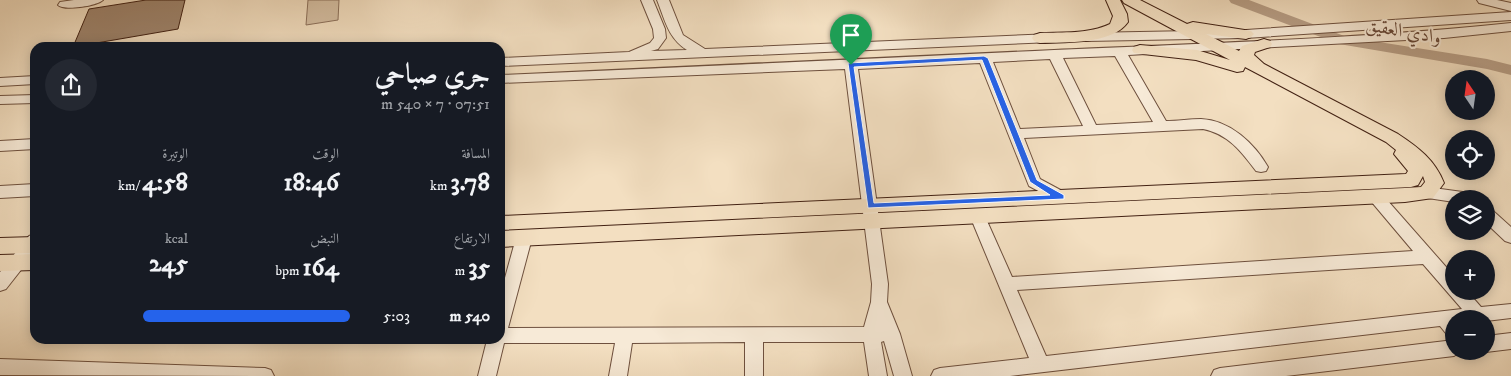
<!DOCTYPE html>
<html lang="ar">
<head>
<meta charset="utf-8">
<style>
	body { margin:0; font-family:"IM FELL DW Pica",Amiri,serif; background:#242831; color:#f1f3f6; direction:rtl; height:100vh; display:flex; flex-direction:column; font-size:19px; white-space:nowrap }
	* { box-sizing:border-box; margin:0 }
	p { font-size:16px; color:#9ea1a6 }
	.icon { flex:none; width:28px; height:28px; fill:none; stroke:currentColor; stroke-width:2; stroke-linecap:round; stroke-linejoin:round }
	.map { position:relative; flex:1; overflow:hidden; direction:ltr }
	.panel { position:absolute; left:30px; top:42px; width:475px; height:302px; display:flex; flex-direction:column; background:#171b24; border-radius:15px; box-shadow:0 2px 12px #0003; direction:rtl }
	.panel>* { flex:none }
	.needle { width:32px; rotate:347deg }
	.controls { position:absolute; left:1445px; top:70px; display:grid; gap:10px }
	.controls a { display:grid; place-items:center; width:50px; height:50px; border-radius:50%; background:#171b24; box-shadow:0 2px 12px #0003; font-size:25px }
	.pin { position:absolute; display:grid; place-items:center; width:42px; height:42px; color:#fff; margin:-51px -21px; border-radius:50% 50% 50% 0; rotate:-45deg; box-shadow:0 0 5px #0007 }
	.pin .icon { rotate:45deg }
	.round { display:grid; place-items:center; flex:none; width:52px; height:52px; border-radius:26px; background:#242831 }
	.head { display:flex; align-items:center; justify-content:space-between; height:85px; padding:0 15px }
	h1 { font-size:28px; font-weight:700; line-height:38px }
	.stats { display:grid; grid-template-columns:repeat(3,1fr); gap:8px; height:85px; padding:5px 15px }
	.stats div { display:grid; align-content:center }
	.stats b { font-size:25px; font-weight:700 }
	.stats small { font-size:14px; font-weight:400 }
	.stats p { font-size:14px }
	ul { padding:0 15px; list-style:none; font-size:16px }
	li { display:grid; grid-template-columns:80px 60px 1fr; align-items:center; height:38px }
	li i { height:12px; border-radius:6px; background:#2563eb }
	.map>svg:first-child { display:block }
	.green { fill:#d5bfa3; stroke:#8c705b }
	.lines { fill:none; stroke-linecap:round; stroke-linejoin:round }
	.river { fill:#b79e86; fill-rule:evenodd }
	.building { fill:#9e846d; stroke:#422113 }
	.minor-casing { stroke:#6e503e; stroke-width:2 }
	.major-casing { stroke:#422113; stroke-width:2 }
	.minor { fill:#f7ead7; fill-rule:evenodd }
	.major { fill:#f3dfc1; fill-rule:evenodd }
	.route { fill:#2563eb; stroke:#fff; fill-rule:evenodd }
	.labels { text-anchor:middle; stroke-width:4; stroke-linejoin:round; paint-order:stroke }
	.water-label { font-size:19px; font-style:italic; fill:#654636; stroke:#f7ead7 }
</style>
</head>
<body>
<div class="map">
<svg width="1511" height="376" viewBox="0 0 1511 376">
	<rect width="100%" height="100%" fill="#f3dfc1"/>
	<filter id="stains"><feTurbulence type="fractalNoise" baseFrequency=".004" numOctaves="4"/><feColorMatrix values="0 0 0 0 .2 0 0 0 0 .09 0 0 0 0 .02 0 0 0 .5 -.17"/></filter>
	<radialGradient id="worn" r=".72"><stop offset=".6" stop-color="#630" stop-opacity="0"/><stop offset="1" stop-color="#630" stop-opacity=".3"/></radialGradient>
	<path class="green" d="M308 0H339L338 20 306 25Z"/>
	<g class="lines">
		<path class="river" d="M1229 0H1249L1347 37 1487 59 1511 65V75L1487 69 1339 44 1231 3Z"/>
	</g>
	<path class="building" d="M146 0H185L178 29 73 47 89 9Z"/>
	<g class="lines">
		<g class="minor-casing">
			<path id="minor" d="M74 0H103C97 6 64 11 58 5L60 2Z
				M641 0H653L665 29 666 38 658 49 651 51 687 50C668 38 665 20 657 0H669L683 35 705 49 1053 34 1059 38 1053 42 500 66V58L629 52 650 43 654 38 653 29Z
				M1477 0H1497L1511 3V11L1479 3Z
				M1511 12V20L1246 38 1086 41 1080 37 1086 33 1246 30Z
				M1511 23V31L1444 38 1128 55 1166 121C1178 121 1190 119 1201 119 1230 120 1255 144 1268 167L1266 171 1261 172 1256 171C1241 151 1228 134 1203 129L1024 138 1040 179 1066 193 1069 197 1066 201 1061 203 1029 186 980 63 858 69 888 284 887 302 900 334 912 376H894L884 341 881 342 887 376H869L864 342H763V376H745V342L632 343 627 376H609L615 343H504L496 376H478L487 340H500V296L516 238 518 234 524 232 530 234 532 238 508 328 864 327 871 302 872 284 845 69 500 83V75C685 67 870 59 1054 50 1206 43 1359 39 1511 23ZM1115 56 1153 122 1096 125 1063 58ZM1050 59 1083 126 1020 129 993 62Z
				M35 76V84L0 86V78Z
				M35 95V103L0 104V96Z
				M35 139V149L0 151V141Z
				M35 184V196L0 198V186Z
				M1426 187 1470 193 1475 195 1477 199H1454V202L1421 197 1418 193 1421 189Z
				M1375 190 1380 192 1454 276V291H1467L1481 307 1511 304V318L1486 321V319H1454V338L1448 336 1440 326 1010 376H931L934 370 940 368 1029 358 970 216 973 212 978 210 983 212 1012 277 1413 251 1370 200 1367 196 1370 192ZM1423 264 1462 309 1046 356 1017 290Z
				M1486 207 1491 209 1511 227V243L1505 241 1486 223Z
				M35 234V252L6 289 0 291V272L29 236Z
				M1511 333V349L1486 352 1485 351 1486 336Z
				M1454 340V351H1461L1454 356 1286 376H1211L1214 370 1220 368Z
				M0 359 265 368 271 370 274 376 0 375Z"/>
		</g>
		<g class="major-casing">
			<path id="major" d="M1106 0H1120L1127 14 1128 22C1112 45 1065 42 1040 43L1034 41 1032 38 1034 35 1040 33C1063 32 1089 34 1110 24L1113 16Z
				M1122 0H1140L1187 24 1193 22 1251 31 1254 34 1251 37 1246 39 1206 34 1239 51 1242 46 1264 39 1270 41 1272 44 1270 47 1255 52 1254 55 1264 64 1398 134C1418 147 1435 160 1444 183L1433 198 1405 202 500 247V231L1405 188 1421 187 1425 182 1423 176 1418 185 1411 187 500 230V216L1406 174 1408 171 1394 154 1396 150 1386 142 1245 67 1243 71 1237 72 1196 60 1134 53 1132 50 1134 47 1140 45 1197 50 1230 60 1124 3Z
				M35 237V253L0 254V238Z
				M35 254V270L0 271V255Z"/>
		</g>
		<use href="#minor" class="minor"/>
		<use href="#major" class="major"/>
	</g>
	<path class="route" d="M984 56 988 58 1037 180 1064 195V199L868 208 848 63ZM982 60 1030 182 1050 195 874 203 854 67Z"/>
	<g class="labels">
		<g class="water-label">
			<text transform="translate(1404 30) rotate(10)" y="7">وادي العقيق</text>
		</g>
	</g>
	<rect width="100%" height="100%" filter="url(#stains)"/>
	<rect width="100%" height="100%" fill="url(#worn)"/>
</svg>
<div class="controls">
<a><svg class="needle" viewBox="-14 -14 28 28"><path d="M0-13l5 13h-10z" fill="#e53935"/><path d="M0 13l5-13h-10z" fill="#9ea1a6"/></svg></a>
<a><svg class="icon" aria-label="locate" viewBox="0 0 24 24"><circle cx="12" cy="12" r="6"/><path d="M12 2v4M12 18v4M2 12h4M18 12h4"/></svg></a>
<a><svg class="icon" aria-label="layers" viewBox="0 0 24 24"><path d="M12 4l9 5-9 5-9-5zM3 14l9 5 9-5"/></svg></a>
<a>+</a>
<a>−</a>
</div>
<div class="pin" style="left:851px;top:65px;background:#1e9e55"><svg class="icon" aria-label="arrive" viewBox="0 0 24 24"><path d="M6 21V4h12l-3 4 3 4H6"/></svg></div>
<section class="panel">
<div class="head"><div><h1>جري صباحي</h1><p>07:51 · 7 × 540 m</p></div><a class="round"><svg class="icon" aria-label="share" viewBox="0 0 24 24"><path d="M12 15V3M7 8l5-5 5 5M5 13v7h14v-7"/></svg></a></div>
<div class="stats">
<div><p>المسافة</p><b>3.78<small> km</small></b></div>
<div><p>الوقت</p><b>18:46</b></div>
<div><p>الوتيرة</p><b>4:58<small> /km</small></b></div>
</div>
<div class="stats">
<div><p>الارتفاع</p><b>35<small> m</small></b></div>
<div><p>النبض</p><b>164<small> bpm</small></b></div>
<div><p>kcal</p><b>245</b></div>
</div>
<ul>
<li><b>540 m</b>5:03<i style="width:68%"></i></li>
</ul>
</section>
</div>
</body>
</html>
